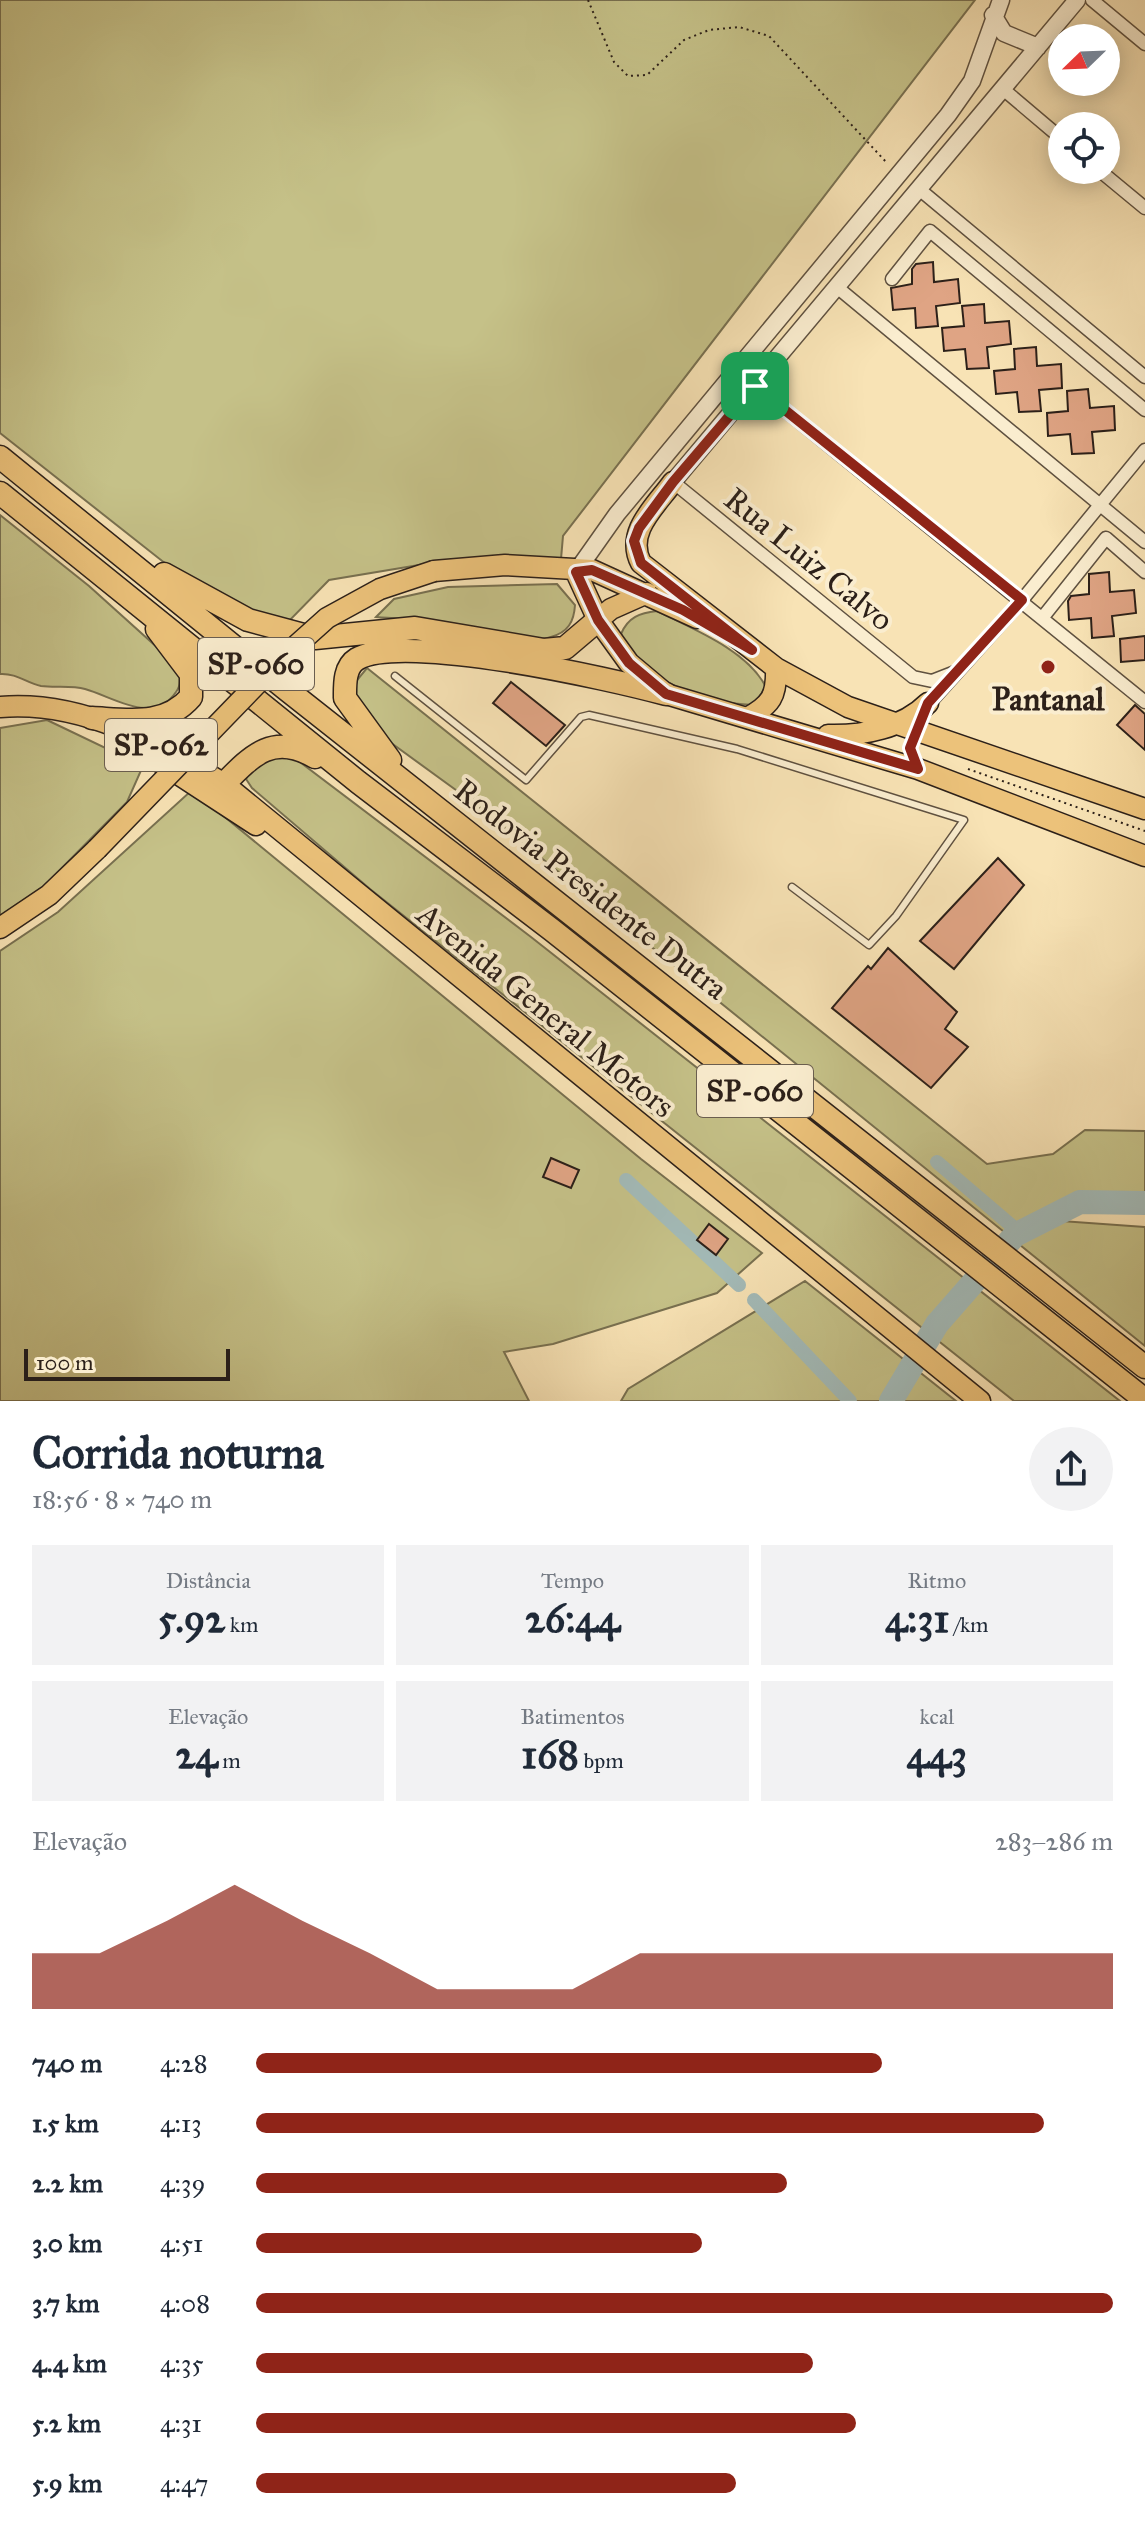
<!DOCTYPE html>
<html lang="pt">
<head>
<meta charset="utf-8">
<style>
	body { margin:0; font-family:"IM FELL Great Primer",serif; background:#f2f2f3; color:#1f2937; height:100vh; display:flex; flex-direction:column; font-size:30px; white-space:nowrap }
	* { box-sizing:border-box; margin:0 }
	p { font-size:26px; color:#747a83 }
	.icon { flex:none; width:44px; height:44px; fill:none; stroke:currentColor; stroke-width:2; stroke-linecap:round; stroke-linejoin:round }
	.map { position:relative; height:1401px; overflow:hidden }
	.side { display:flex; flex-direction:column; background:#fff; flex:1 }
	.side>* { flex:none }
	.needle { width:52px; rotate:247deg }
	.controls { position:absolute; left:1048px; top:24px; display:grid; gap:16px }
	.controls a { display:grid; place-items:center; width:72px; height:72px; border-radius:50%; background:#fff; box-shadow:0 4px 20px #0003; font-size:40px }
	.scale { position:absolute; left:24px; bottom:20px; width:206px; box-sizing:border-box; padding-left:8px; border:4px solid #2c2019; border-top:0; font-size:22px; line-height:28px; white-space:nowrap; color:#2c2019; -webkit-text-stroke:6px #faedcf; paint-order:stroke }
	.pin { position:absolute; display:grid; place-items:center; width:68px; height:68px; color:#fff; margin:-34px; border-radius:16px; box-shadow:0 4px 12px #0006 }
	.round { display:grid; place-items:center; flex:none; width:84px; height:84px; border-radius:42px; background:#f2f2f3 }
	.headline { display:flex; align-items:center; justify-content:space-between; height:136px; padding:0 32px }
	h1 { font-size:44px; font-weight:800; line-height:60px }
	.figures { display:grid; grid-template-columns:repeat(3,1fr); gap:12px; height:136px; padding:8px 32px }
	.figures div { display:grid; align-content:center; border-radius:0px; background:#f2f2f3; text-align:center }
	.figures b { font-size:40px; font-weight:800 }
	.figures small { font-size:22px; font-weight:400 }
	.figures p { font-size:22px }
	.chart { height:224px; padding:16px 32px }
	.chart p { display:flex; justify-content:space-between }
	.chart svg { width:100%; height:144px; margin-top:8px; fill:#8f2418; opacity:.7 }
	ul { padding:0 32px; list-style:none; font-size:26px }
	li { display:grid; grid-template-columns:128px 96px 1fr; align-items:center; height:60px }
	li i { height:20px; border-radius:10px; background:#8f2418 }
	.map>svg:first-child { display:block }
	.green { fill:#c5c188; stroke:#787050; stroke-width:2 }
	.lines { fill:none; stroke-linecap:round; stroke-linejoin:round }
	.canal { stroke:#a3bbb9; stroke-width:14 }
	.river { stroke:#a3bbb9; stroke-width:24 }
	.building { fill:#dfa484; stroke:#2c2019; stroke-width:2 }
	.service-casing { stroke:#5f5140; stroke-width:9 }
	.minor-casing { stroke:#5f5140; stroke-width:15 }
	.tertiary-casing { stroke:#5f5140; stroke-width:19 }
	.primary-casing { stroke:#2c2019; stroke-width:23 }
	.motorway-casing { stroke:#2c2019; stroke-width:25 }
	.path { stroke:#2c2019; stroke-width:2; stroke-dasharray:2 4; stroke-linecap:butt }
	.service { stroke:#faedcf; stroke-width:6 }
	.minor { stroke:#faedcf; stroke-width:12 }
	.tertiary { stroke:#faedcf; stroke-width:16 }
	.primary { stroke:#ecc27a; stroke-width:20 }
	.motorway { stroke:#ecc27a; stroke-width:22 }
	.primary-bridge-casing { stroke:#2c2019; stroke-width:23; stroke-linecap:butt }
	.primary-bridge { stroke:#ecc27a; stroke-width:20 }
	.route-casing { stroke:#fff; stroke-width:16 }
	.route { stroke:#8f2418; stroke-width:10 }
	.poi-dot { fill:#8f2418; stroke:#faedcf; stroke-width:3 }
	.labels { text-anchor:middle; stroke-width:8; stroke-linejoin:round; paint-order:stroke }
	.shield { fill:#faedcf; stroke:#6a5e50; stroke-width:2 }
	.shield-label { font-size:30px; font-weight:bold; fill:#2c2019 }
	.street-label { font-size:32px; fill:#2c2019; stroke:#faedcf }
	.poi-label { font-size:32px; font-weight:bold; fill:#2c2019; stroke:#faedcf }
</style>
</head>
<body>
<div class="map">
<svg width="1145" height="1401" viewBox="0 0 1145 1401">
	<rect width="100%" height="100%" fill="#f8e3b5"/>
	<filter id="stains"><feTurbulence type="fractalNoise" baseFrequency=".0025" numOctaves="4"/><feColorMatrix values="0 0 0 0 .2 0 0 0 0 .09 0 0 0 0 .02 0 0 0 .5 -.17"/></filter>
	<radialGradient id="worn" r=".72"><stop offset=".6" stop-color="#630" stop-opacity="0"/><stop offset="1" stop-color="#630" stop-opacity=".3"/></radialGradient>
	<path class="green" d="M0 0H975L563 536 561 559 431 563 329 580 290 620 246 611 166 564 0 433Z
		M0 515 89 586 170 659C177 669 185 680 176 692 153 726 114 697 85 689 71 685 55 688 41 686 26 683 17 673 0 674Z
		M557 584 575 605C574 622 568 632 551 637 525 646 473 627 445 622 423 619 399 619 376 617L394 599 448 587Z
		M657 611C693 629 747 650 766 687L753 705C704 703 642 682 621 634 628 617 640 613 657 611Z
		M367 668 987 1164 1053 1154 1085 1130 1145 1131V1203L1080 1202 1047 1220 1145 1227V1346L471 801 383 737 358 711 353 685Z
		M47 720 143 766 127 802 43 887 0 916V728Z
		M288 753 531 937 1120 1401H1014L370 889 252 788 246 779 252 765Z
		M192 790 641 1159 762 1253 717 1293 553 1344 504 1352 529 1401H0V951L58 912Z
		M805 1281 956 1401H621L628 1389Z"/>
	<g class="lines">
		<path class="canal" d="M937 1162 1020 1233
			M626 1180 739 1285
			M754 1300 850 1401"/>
		<path class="river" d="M891 1401 937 1324 1015 1235 1080 1202 1145 1203"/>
	</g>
	<path class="building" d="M933 262 934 282 958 279 960 303 936 306 938 326 916 328 915 308 893 310 891 288 912 284V269L916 264Z
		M984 304 985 323 1009 321 1011 344 987 347 989 368 967 369 965 349 944 351 942 328 964 326 962 306Z
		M1036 347 1037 366 1061 364 1062 388 1039 390 1041 411 1019 412 1017 392 996 394 994 371 1015 369 1014 349Z
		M1088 389 1090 408 1114 406 1115 430 1092 432 1094 453 1072 454 1070 434 1048 436 1047 413 1068 411 1067 391Z
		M1109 572 1110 592 1134 590 1136 613 1112 616 1114 636 1092 638 1091 618 1069 620 1068 601 1071 596 1089 594V574Z
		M1145 636V660L1121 662 1120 639Z
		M511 682 565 725 546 746 493 703Z
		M1135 705 1145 714V750L1117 725Z
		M998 858 1024 885 954 969 920 941Z
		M888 948 957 1012 945 1029 968 1047 931 1088 832 1008 868 966 871 969Z
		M551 1158 579 1170 571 1188 543 1177Z
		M709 1224 728 1239 716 1255 697 1240Z"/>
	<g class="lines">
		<g class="service-casing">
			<path id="service" d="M395 676 526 780 581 717 589 715 737 749 964 820 896 916 869 945 792 887"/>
		</g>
		<g class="minor-casing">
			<path id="minor" d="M1092 0 1145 44
				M1003 89 1062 139
				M1099 170 1145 208
				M919 189 1145 377
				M892 279 930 231 1145 410
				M838 288 1145 542
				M755 386 1145 702
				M673 482 913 677 932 681 955 672
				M1043 617 1106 538 1145 572
				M927 706 1022 600 1145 450"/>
		</g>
		<g class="tertiary-casing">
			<path id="tertiary" d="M993 15 1004 33 1038 47
				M673 482 1077 0
				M576 572 617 514 948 115 972 81 1001 0"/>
		</g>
		<g class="primary-casing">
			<path id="primary" d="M673 482C655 507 625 532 641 563L776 668 848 707 1145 809
				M434 571 505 565 592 570 697 618
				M576 572 598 620 629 663 666 694 918 769 1145 856
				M598 620 611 609 647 593
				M0 707C83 700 155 742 224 784L980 1401
				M747 718C771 705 777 696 776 668
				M828 735C863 736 903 728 928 703
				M126 740 256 825
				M0 928 49 895 97 849"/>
		</g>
		<g class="motorway-casing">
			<path id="motorway" d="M0 457 286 689 1145 1367
				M0 493 358 782 552 930 1145 1400
				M164 574 248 620 315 638 415 628 544 650 565 648 598 620
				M92 718C129 720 165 727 191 697V674L157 629
				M390 760 345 698C345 685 344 667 357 659 403 632 611 679 666 694
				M224 784C253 754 274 733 315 757"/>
		</g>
		<path class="path" d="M588 0 614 62 628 76 647 75 684 40 709 30 739 27 769 36 887 163
			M968 769 1145 831"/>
		<use href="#service" class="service"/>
		<use href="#minor" class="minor"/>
		<use href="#tertiary" class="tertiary"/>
		<use href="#primary" class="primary"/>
		<use href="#motorway" class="motorway"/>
		<g class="primary-bridge-casing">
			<path id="primary-bridge" d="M97 849 279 661 327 618 380 589 434 571"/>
		</g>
		<use href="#primary-bridge" class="primary-bridge"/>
	</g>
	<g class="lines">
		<g class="route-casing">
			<path id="route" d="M755 386 1022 600 928 703 910 748 918 769 666 694 629 663 598 620 576 572 592 570 683 610 752 650 641 563 634 541 639 528 673 482Z"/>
		</g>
		<use href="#route" class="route"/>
	</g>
	<circle class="poi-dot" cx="1048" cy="667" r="8"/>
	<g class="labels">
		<g class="shield">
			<rect x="198" y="638" width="116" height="52" rx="6"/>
			<rect x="105" y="719" width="112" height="52" rx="6"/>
			<rect x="697" y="1065" width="116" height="52" rx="6"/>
		</g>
		<g class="shield-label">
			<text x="256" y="674">SP-060</text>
			<text x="161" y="755">SP-062</text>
			<text x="755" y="1101">SP-060</text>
		</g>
		<g class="street-label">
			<text transform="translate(809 559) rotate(39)" y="11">Rua Luiz Calvo</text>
			<text transform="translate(591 889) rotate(38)" y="11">Rodovia Presidente Dutra</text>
			<text transform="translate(546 1010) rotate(39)" y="11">Avenida General Motors</text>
		</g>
		<g class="poi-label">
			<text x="1048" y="710">Pantanal</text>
		</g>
	</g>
	<rect width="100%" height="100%" filter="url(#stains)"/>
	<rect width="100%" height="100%" fill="url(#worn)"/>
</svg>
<div class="controls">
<a><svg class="needle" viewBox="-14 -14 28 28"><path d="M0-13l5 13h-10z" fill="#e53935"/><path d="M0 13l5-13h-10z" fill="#747a83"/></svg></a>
<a><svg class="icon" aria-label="locate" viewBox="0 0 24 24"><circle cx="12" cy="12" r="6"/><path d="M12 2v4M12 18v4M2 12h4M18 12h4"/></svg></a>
</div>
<div class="scale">100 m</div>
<div class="pin" style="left:755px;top:386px;background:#1e9e55"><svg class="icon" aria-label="arrive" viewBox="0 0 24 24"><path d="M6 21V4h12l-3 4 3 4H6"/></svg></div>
</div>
<section class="side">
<div class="headline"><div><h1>Corrida noturna</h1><p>18:56 · 8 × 740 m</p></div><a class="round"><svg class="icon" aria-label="share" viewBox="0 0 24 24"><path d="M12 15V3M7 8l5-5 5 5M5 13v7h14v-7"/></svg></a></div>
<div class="figures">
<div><p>Distância</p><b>5.92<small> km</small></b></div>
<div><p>Tempo</p><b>26:44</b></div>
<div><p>Ritmo</p><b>4:31<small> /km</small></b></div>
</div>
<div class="figures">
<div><p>Elevação</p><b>24<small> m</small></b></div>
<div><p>Batimentos</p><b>168<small> bpm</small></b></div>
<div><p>kcal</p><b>443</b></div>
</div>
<div class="chart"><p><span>Elevação</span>283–286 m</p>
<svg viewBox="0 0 160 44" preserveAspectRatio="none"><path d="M0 44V27L10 27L20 17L30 6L40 17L50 27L60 38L70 38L80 38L90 27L100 27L110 27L120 27L130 27L140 27L150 27L160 27V44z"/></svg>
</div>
<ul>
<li><b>740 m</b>4:28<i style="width:73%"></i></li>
<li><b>1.5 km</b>4:13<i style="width:92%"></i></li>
<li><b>2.2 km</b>4:39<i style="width:62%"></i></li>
<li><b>3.0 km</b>4:51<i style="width:52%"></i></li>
<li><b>3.7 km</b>4:08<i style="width:100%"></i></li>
<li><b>4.4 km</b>4:35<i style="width:65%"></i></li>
<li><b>5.2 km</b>4:31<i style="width:70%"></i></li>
<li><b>5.9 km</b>4:47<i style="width:56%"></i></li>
</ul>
</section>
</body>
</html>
